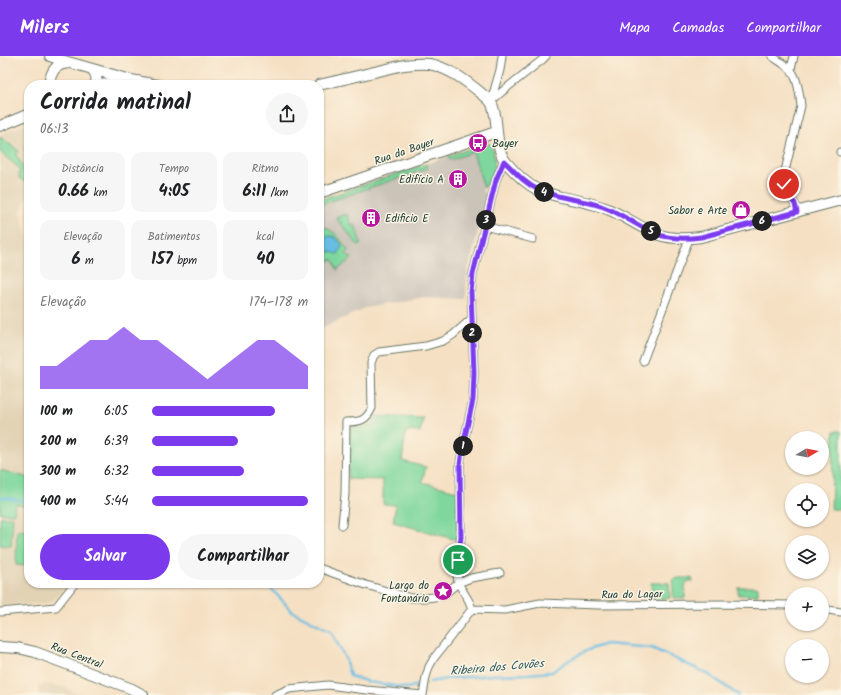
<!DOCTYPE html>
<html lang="pt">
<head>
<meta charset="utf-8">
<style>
	body { margin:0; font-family:Kalam,sans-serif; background:#f6f6f6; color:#202124; height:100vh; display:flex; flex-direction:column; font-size:15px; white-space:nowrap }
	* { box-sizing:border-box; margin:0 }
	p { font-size:13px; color:#757577 }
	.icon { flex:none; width:22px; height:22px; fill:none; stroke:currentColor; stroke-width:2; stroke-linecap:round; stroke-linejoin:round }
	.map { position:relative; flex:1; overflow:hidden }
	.panel { position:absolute; left:24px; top:24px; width:300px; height:508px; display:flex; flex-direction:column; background:#fff; border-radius:16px; box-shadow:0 1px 3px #0004 }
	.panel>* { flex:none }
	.needle { width:26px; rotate:80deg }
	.controls { position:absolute; left:785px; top:375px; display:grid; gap:8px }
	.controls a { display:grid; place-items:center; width:44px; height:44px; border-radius:50%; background:#fff; box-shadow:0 1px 3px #0004; font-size:20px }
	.pin { position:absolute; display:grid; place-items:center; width:34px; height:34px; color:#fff; margin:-17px; border:2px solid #fff; border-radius:50%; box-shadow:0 1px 4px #0007 }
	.km { position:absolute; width:20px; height:20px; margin:-10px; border-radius:50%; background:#222; color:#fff; font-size:11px; line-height:20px; text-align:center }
	.round { display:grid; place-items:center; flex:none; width:42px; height:42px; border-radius:21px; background:#f6f6f6 }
	.head { display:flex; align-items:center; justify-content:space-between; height:68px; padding:0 16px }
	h1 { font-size:22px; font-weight:700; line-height:30px }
	.metrics { display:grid; grid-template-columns:repeat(3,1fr); gap:6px; height:68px; padding:4px 16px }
	.metrics div { display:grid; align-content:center; border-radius:10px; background:#f6f6f6; text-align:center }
	.metrics b { font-size:17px; font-weight:700 }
	.metrics small { font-size:11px; font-weight:400 }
	.metrics p { font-size:11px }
	.chart { height:112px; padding:8px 16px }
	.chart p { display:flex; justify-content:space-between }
	.chart svg { width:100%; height:72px; margin-top:4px; fill:#7c3aed; opacity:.7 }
	.cta { display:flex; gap:8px; margin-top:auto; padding:8px 16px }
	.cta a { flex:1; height:46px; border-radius:24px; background:#7c3aed; color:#fff; font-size:16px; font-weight:700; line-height:46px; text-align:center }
	.cta a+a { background:#f6f6f6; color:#202124 }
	ul { padding:0 16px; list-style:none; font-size:13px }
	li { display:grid; grid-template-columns:64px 48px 1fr; align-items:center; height:30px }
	li i { height:10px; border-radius:5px; background:#7c3aed }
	header { display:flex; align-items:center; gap:24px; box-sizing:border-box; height:56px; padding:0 20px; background:#7c3aed; color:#fff }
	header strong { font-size:19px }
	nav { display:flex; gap:22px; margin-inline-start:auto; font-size:14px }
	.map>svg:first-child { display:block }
	.built { fill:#e2d3b5 }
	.industrial { fill:#cac3b8 }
	.green { fill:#7fd79d; stroke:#4f8a68 }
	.water { fill:#67bde3; stroke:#437d8c }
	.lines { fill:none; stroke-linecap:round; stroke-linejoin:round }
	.stream { stroke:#67bde3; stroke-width:2.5 }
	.street-casing { stroke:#6a7666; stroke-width:9 }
	.secondary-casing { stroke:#6a7666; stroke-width:12 }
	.street { stroke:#fff; stroke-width:7 }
	.secondary { stroke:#fff; stroke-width:10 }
	.route-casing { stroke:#fff; stroke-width:8 }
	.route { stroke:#7c3aed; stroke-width:5 }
	.labels { text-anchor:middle; stroke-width:3; stroke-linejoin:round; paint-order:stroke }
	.poi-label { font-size:11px; fill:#1f3d34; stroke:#fcf5e5; text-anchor:end }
	.street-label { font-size:11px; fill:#1f3d34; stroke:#fcf5e5 }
	.water-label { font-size:12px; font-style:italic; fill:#315d60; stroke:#fcf5e5 }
</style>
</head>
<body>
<header>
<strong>Milers</strong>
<nav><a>Mapa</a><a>Camadas</a><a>Compartilhar</a></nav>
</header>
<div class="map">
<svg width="841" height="639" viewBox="0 0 841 639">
	<rect width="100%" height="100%" fill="#fcf5e5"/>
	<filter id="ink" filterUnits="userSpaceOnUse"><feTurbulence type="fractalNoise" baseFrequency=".025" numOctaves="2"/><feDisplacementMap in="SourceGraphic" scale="8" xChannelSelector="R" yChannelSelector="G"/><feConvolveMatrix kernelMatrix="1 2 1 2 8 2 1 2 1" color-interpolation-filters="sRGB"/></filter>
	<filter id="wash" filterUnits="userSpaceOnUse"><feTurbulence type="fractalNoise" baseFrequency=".012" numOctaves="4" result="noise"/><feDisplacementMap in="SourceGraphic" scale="16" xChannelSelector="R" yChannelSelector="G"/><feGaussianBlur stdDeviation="0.9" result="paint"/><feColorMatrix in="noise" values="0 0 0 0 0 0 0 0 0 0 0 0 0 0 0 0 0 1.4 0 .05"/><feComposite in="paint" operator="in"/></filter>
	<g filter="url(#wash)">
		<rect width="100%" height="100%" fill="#f5e0c3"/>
		<path class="built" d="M29 66V137L20 156 29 188V257L27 264 29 267V527H68L55 543 47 547 0 550V78Z
			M46 628 63 631 76 637 90 639H40L38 631Z"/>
		<path class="industrial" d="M489 87 491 88 493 91 495 108 494 114 491 123 482 135 487 139 468 214 466 226V243L423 241 365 252 319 274V144L336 139 484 88Z"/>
		<path class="green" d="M0 81 19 95 16 99C22 108 26 115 25 126L19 122V112L0 96Z
			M484 88C486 88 488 87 490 88 495 91 495 109 494 114 492 121 488 126 484 132L473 96 450 104 448 100Z
			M426 108 428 112 319 149V144Z
			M347 158 352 170 355 169 361 188 358 189 336 162Z
			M319 169C335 174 339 182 348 194L346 198 347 199 352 202 337 214 333 203 319 208Z
			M374 360 423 362 420 376 406 375 402 405 426 411 422 426 457 435V484L393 466 396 449 383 448V424L348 423 349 371 373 370Z
			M834 375H841V453H831Z
			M0 414 29 422V450L15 448 14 458 0 457Z
			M0 461H13L11 490 0 489Z
			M17 474 29 475V510L16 509Z
			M680 522H692L693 525H688L685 530V542H673V523Z
			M651 527H669L670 542 653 543 652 541Z
			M738 531H758V539H738Z"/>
		<path class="water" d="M329 180C335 180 338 183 342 189L341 193 338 198 327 195 319 199V185Z"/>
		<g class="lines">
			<path class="stream" d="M0 441 29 446
				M266 527 292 555 331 575 345 602 350 620 369 626 407 632 418 629
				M430 626 452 622 495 619 528 618 552 616 571 603 588 594 606 588 652 592 708 618 738 639"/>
		</g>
	</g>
	<g filter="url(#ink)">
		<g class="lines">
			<g class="street-casing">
				<path id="street" d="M772 0C778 5 785 8 790 13 798 21 800 40 801 50L783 123 785 135 795 148 797 156
					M791 13 794 0
					M491 45 504 34 542 4 546 0
					M491 45 500 14 502 0
					M840 96H841
					M485 170 533 183
					M643 305 689 183
					M342 469 345 438 346 366C360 366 366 365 372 352L371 307 374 299 379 296 426 290 443 285 453 279 471 263
					M319 512 366 529 411 542H426L442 540 458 527 471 522 500 517
					M472 553 469 545 458 527 457 515 461 481 460 409 462 394 473 344 474 317 471 236 473 218 496 124 504 105
					M472 553 505 554 540 547 599 549 721 548 792 549
					M822 553 841 556
					M0 556 56 551 75 527
					M275 639 289 633 328 629 366 634 423 639
					M423 639 426 621 429 611 434 602 472 553"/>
			</g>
			<g class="secondary-casing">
				<path id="secondary" d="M50 0 61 4 131 24 157 29
					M92 13C96 18 98 22 95 29
					M48 29C52 15 54 8 70 7
					M102 29 112 26 126 24
					M319 29 404 9C412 8 421 7 429 8 449 12 465 24 481 37 484 40 488 42 490 45 493 48 494 55 495 59 498 74 496 94 506 106 515 117 525 127 538 134 545 137 553 139 561 141 575 144 589 146 602 151 621 157 637 170 656 178 671 183 686 183 701 181L841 144
					M0 70 29 58
					M319 137 496 76
					M0 591 18 592 35 596 132 633 143 639"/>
			</g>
			<use href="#street" class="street"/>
			<use href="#secondary" class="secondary"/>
		</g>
	</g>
	<g class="lines" filter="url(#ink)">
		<g class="route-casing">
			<path id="route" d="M458 504 461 481 460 409 462 394 473 344 474 317 471 236 473 218 496 124 504 105C515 116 525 128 539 134 546 138 555 139 562 141 575 144 588 146 601 150 621 157 637 170 656 178 670 183 686 183 701 181L797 156 795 148 786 135 784 128"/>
		</g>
		<use href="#route" class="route"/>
	</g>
	<defs>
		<g id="bus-disc" transform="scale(1)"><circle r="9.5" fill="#b5179e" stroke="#fcf5e5"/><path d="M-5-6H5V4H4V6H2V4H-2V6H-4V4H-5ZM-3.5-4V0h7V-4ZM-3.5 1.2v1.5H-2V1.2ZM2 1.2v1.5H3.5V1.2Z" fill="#fff"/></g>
		<g id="building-disc" transform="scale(1)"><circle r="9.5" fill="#b5179e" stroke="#fcf5e5"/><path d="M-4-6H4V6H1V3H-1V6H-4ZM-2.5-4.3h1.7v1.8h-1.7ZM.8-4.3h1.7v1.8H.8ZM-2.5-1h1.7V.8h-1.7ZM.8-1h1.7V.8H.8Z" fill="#fff"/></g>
		<g id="shop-disc" transform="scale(1)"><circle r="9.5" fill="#b5179e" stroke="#fcf5e5"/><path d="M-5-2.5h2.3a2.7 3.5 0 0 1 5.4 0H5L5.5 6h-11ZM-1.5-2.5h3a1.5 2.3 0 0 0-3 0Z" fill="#fff"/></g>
		<g id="sight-disc" transform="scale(1)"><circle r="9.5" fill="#b5179e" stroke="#fcf5e5"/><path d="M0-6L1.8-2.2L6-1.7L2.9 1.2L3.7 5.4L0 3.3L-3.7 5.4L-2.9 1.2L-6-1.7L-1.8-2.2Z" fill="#fff"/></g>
	</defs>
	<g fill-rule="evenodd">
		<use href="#bus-disc" x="478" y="87"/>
		<use href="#building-disc" x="458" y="123"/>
		<use href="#shop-disc" x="741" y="154"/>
		<use href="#building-disc" x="371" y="162"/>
		<use href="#sight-disc" x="443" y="535"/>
	</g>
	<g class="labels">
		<g class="poi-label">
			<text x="492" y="91" text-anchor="start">Bayer</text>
			<text x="444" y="127">Edifício A</text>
			<text x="727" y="158">Sabor e Arte</text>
			<text x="385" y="166" text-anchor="start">Edificio E</text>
			<text x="429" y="533">Largo do<tspan x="429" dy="13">Fontanário</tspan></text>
		</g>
		<g class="street-label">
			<text transform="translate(404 95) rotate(-19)" y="4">Rua da Bayer</text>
			<text transform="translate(632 538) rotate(-1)" y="4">Rua do Lagar</text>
			<text transform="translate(77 599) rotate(21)" y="4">Rua Central</text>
		</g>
		<g class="water-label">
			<text transform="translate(497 611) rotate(-5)" y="4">Ribeira dos Covões</text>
		</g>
	</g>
</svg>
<div class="controls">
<a><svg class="needle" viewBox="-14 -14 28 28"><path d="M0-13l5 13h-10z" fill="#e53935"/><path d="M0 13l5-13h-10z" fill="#757577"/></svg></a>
<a><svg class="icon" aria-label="locate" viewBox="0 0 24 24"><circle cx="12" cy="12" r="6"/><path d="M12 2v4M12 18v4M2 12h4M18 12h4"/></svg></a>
<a><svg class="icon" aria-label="layers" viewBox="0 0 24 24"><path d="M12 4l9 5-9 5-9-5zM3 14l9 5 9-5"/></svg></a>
<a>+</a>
<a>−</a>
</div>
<div class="pin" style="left:458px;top:504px;background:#1e9e55"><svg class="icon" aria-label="arrive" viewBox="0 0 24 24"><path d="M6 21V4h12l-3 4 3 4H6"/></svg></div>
<div class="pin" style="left:784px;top:128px;background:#d93025"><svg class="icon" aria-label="check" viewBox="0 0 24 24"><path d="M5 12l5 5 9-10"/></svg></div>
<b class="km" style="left:463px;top:390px">1</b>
<b class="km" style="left:472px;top:277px">2</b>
<b class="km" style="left:486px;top:164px">3</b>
<b class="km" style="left:544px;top:136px">4</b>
<b class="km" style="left:651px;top:175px">5</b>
<b class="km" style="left:762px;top:165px">6</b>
<section class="panel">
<div class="head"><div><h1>Corrida matinal</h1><p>06:13</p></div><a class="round"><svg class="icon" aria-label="share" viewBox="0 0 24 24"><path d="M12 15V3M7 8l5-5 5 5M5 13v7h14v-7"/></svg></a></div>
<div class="metrics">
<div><p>Distância</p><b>0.66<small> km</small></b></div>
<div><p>Tempo</p><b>4:05</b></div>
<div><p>Ritmo</p><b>6:11<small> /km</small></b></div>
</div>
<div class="metrics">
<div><p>Elevação</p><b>6<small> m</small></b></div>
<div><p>Batimentos</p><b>157<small> bpm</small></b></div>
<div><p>kcal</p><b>40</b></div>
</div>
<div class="chart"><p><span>Elevação</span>174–178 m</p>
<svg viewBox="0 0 160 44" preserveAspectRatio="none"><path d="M0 44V30L10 30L20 22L30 14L40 14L50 6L60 14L70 14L80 22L90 30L100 38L110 30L120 22L130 14L140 14L150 22L160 30V44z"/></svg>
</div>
<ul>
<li><b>100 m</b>6:05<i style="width:79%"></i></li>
<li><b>200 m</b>6:39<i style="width:55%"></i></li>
<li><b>300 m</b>6:32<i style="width:59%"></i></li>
<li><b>400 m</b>5:44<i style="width:100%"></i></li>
</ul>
<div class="cta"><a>Salvar</a><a>Compartilhar</a></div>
</section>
</div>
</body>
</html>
